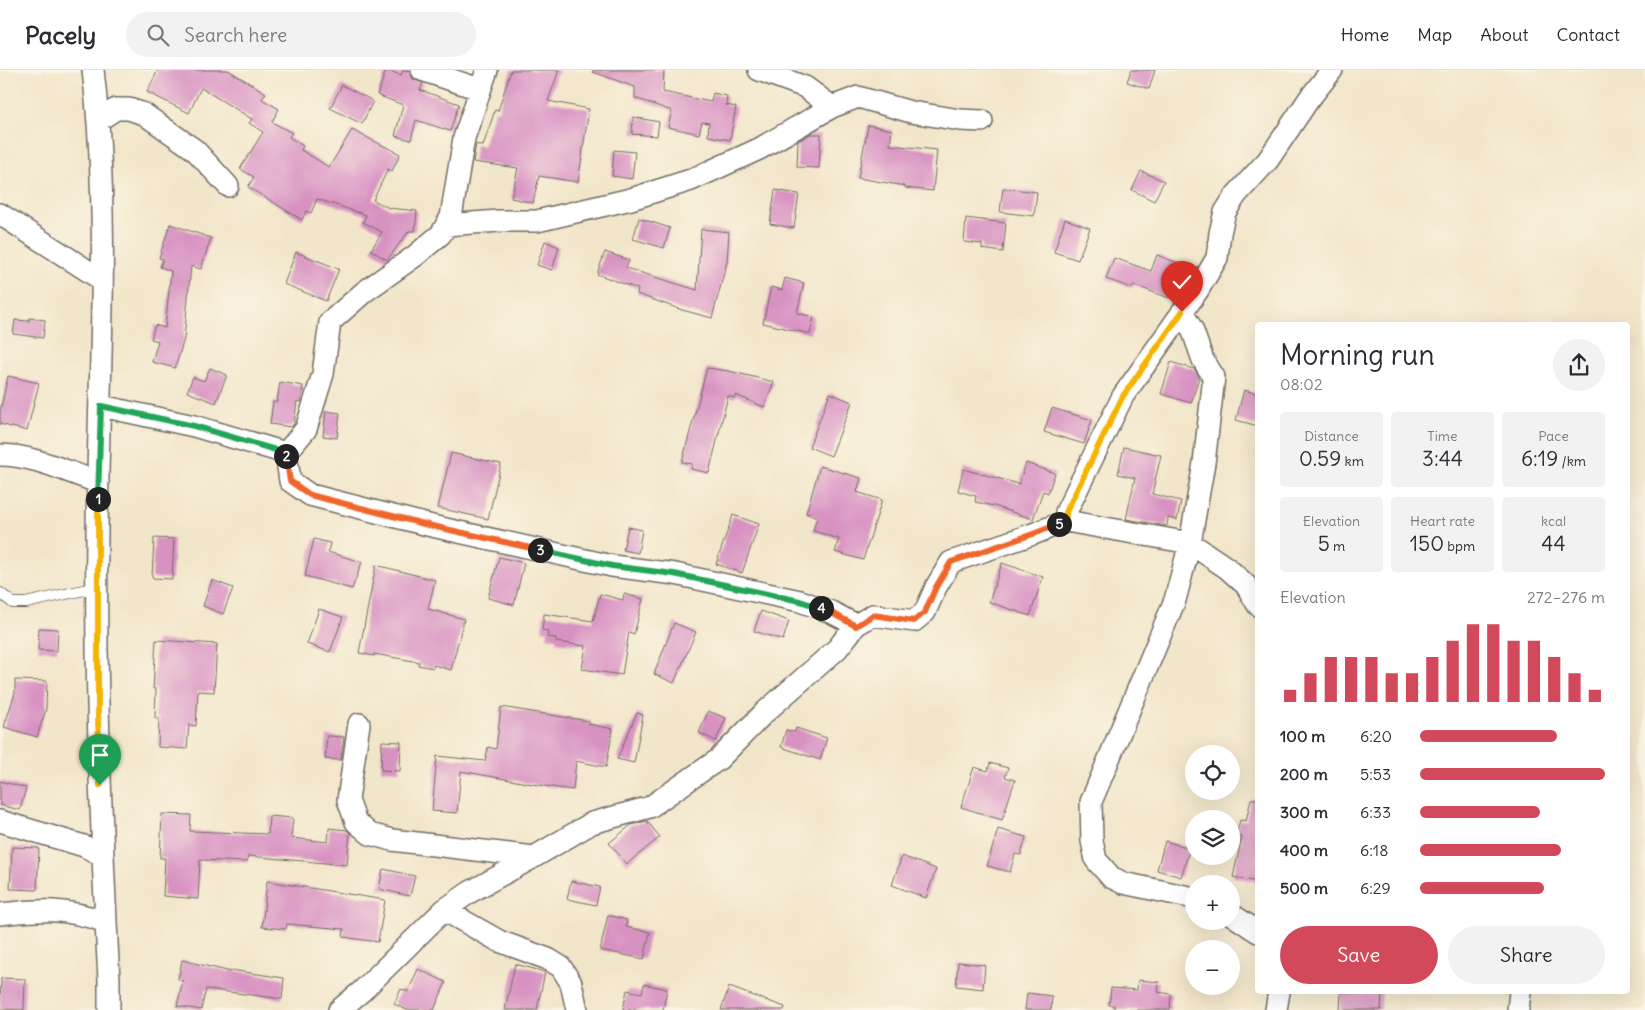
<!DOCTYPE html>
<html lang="en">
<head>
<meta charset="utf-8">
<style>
	body { margin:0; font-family:Delius,sans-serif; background:#f2f2f3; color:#2b2b33; height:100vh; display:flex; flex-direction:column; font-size:19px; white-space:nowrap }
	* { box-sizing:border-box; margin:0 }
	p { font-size:16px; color:#7c7c81 }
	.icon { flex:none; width:28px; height:28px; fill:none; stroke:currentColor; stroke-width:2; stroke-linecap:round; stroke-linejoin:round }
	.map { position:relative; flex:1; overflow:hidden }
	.panel { position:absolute; left:1255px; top:252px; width:375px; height:672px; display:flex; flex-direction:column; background:#fff; border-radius:5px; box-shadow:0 5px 20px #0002 }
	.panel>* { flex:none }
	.buttons { position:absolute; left:1185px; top:675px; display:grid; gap:10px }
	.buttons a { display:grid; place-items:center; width:55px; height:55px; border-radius:50%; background:#fff; box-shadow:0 5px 20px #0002; font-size:25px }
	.pin { position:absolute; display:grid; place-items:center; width:42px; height:42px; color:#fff; margin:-51px -21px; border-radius:50% 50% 50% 0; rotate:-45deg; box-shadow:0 0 5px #0007 }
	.pin .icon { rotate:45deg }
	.km { position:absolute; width:25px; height:25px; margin:-12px; border-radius:50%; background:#222; color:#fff; font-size:14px; line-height:25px; text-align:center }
	.round { display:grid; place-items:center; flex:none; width:52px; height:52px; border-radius:26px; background:#f2f2f3 }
	.headline { display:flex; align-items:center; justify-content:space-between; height:85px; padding:0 25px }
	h1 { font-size:28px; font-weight:600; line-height:38px }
	.stats { display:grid; grid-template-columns:repeat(3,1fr); gap:8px; height:85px; padding:5px 25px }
	.stats div { display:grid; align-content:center; border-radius:5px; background:#f2f2f3; text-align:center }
	.stats b { font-size:21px; font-weight:600 }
	.stats small { font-size:14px; font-weight:400 }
	.stats p { font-size:14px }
	.chart { height:140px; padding:10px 25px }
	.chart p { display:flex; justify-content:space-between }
	.chart svg { width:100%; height:90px; margin-top:5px; stroke:#d1495b; stroke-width:6 }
	.button { display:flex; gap:10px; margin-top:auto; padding:10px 25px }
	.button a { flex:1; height:58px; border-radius:30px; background:#d1495b; color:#fff; font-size:20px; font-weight:600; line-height:58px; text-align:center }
	.button a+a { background:#f2f2f3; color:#2b2b33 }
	ul { padding:0 25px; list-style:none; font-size:16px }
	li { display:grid; grid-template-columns:80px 60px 1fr; align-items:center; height:38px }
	li i { height:12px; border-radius:6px; background:#d1495b }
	header { display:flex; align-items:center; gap:30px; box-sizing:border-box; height:70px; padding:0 25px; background:#fff; border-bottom:1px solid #e1e1e2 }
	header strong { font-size:24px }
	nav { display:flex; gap:28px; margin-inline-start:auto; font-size:18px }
	.search { width:350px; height:45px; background:#f2f2f3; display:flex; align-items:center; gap:12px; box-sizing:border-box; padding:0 18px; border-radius:28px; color:#7c7c81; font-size:19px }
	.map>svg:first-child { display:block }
	.building { fill:#d892c2 }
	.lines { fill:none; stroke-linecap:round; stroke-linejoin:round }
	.service-casing { stroke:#716c63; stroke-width:12 }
	.minor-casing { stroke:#716c63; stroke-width:24 }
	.service { stroke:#fff; stroke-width:10 }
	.minor { stroke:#fff; stroke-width:21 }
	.split-1-casing { stroke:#fff; stroke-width:10 }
	.split-2-casing { stroke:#fff; stroke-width:10 }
	.split-3-casing { stroke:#fff; stroke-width:10 }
	.split-4-casing { stroke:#fff; stroke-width:10 }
	.split-5-casing { stroke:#fff; stroke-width:10 }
	.split-6-casing { stroke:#fff; stroke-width:10 }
	.split-1 { stroke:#f5b400; stroke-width:6 }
	.split-2 { stroke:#22a559; stroke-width:6 }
	.split-3 { stroke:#f0652b; stroke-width:6 }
	.split-4 { stroke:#22a559; stroke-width:6 }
	.split-5 { stroke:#f0652b; stroke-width:6 }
	.split-6 { stroke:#f5b400; stroke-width:6 }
</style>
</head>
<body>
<header>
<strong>Pacely</strong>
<div class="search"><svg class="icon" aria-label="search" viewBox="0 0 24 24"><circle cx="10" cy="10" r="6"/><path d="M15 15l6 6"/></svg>Search here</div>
<nav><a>Home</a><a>Map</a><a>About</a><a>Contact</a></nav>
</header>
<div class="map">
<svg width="1645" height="940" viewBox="0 0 1645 940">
	<rect width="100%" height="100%" fill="#fcf5e5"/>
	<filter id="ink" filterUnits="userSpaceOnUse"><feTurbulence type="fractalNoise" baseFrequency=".02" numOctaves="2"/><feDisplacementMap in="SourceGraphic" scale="10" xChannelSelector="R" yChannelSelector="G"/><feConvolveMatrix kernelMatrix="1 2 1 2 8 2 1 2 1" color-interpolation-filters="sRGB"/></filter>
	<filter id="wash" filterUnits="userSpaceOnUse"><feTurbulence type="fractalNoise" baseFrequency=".0096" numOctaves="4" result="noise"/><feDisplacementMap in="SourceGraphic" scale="20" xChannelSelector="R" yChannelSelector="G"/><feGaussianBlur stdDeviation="1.12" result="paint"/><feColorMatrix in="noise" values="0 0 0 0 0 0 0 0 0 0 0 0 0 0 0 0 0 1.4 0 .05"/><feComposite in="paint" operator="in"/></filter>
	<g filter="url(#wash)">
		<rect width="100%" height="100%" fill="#f2e6ca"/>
		<g id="blocks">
			<path class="building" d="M158 0H228L266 23 262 29 279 39 272 52 292 63 289 67 303 76 301 80 329 97 352 60 400 84 392 101 388 99 373 130 389 138 417 141 415 161H409L387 190 371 180 382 162 363 152 366 145 317 129 311 143 306 141 302 150 248 117 254 107 240 99 263 62 249 53 252 49 201 18 189 43 147 22Z
				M386 0 401 5 403 0 410 1 413 9 423 13 420 20 459 34 450 61 416 50 411 70 395 66 403 35 377 25Z
				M511 0H559L548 31 589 39 578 112 539 106 533 133 511 128 518 98 473 92 476 74 483 76 495 40 498 41Z
				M593 0H664L663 22 711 32 713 23 727 26 726 35 736 37 730 70 708 66 709 53 702 52 699 64 668 57 672 41 635 28V17L593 2Z
				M1131 0H1155L1149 19 1127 12Z
				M342 15 373 31 362 54 330 38Z
				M633 47 659 52 657 66 632 64Z
				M868 55 892 60 890 75 937 80 933 121 905 118V116L858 108Z
				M811 64H821L819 98 797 97 798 71Z
				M614 80 635 82 632 109 612 106Z
				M1141 101 1164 111 1154 131 1132 120Z
				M1003 118 1037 122 1034 146 1000 142Z
				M775 120 799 124 794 158 770 154Z
				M639 148 670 158 664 178 633 169Z
				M966 148 1006 153 1003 182 982 179V174L964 172Z
				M1065 149 1090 158 1078 190 1054 182Z
				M170 154 211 168 201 199 191 196 184 269 175 298 152 292 158 271 151 269 155 255 165 258 171 201 160 197 163 189 159 188Z
				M701 159 729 162 727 192 712 248 682 240 637 224 638 219 597 204 605 182 629 190 626 198 697 220Z
				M545 171 559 177 552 200 537 195Z
				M296 182 339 199 326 231 284 214Z
				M1157 185 1181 194 1169 228 1133 215 1132 218 1106 209 1114 188 1151 201Z
				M785 208 804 213 797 243 814 247 810 264 763 253 771 217 782 220Z
				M29 248 45 250 43 268 13 264 15 250 29 251Z
				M1171 292 1194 299 1199 307 1191 333 1161 324Z
				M210 298 227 305 216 333 187 322 193 307 204 311Z
				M707 298 729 301 774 312 764 337 736 325 735 328 728 326 709 403 691 399 692 394 682 392Z
				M8 306 39 313 27 361 0 354V341Z
				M280 312 303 316 301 332 297 331 294 354 291 357 270 354 273 332H277Z
				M1244 320 1258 324V356L1236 350Z
				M830 323 852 332 831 386 809 377Z
				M1052 338 1092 350 1084 374 1044 362Z
				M326 341 340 343 337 368 323 366Z
				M1124 377 1161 385 1152 424 1181 431 1177 450 1168 448 1167 456 1126 449 1135 408 1118 404Z
				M451 383 501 394 488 449 438 438Z
				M1026 393 1055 403 1048 423 1043 421 1033 449 994 436 975 432 976 426 958 421 963 399 1019 414Z
				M820 396 861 408 857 422 882 430 863 490 835 482 839 469 813 461 817 447 806 443Z
				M733 445 759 454 742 503 716 494Z
				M628 457 642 460 638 483 623 480Z
				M154 468 174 469 172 509 152 508Z
				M314 469 330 473 328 482 362 492 352 519 305 506Z
				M499 487 524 493 514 535 488 528Z
				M1002 493 1043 507 1030 546 989 532Z
				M376 495 435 510 428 539 464 549 451 600 434 595 433 598 418 595 419 592 374 584V586L359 583Z
				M212 510 233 518 223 544 203 536Z
				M600 524 623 530 624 524 643 529 634 564 629 562 622 605 582 599 586 576 556 572V568L547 567 548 561 542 560 544 544 593 551Z
				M319 539 343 547 330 582 307 574Z
				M761 541 789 551 783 570 754 561Z
				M674 553 696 562 674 613 654 604Z
				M39 558 58 559 57 581 38 580Z
				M156 570 217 574 214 622 198 621 196 656 189 655 187 679 158 677 159 648H155L156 619H153Z
				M15 610 47 611 46 639 37 667 4 657 15 623Z
				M501 637 589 651V654L613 659 606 697 576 691 573 720 538 715 461 701 457 743 432 741 437 686 485 691 488 677 496 679Z
				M708 641 726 648 716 671 699 663Z
				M637 643 643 645 634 693 617 689Z
				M796 658 827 668 820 690 781 677 786 660 795 662Z
				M327 666 344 667 341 690 325 689Z
				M382 671 401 672 400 701 381 700Z
				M990 693 1008 698 1005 707 1015 710 1002 750 961 737 974 697 988 701Z
				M0 711 26 718 20 740 0 735Z
				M1251 729H1258V812L1233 807 1242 767 1236 766 1240 750 1246 751Z
				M162 744 191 745 190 761 268 764 269 746 293 748 291 768 328 772 329 758 347 760 350 763 347 795 248 786 247 792 200 790 198 829 163 826 165 788H160Z
				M647 751 660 767 627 794 609 773 631 755Z
				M998 759 1026 767 1021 785 1015 784 1010 802 987 796Z
				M1165 771 1190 778 1181 807 1157 800Z
				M12 777 39 778 37 820 10 819Z
				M902 786 936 799 926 828 892 815Z
				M383 799 415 806 410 826 379 819Z
				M267 811 385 830 378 872 343 867 344 859 287 854 286 859 262 857Z
				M571 811 600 817 596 835 567 829Z
				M608 845 627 850 626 857 650 862 644 889 600 880Z
				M182 890 231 902V900L284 908 282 929 206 919 201 940 177 936 183 911 178 909Z
				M958 892 985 895 983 919 956 916Z
				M515 894 545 902 537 940H505Z
				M418 899 446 912 434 940H407L394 934 401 919 408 922Z
				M1 908 25 909 24 940 0 939Z
				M1138 910 1159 912 1158 922 1171 924 1170 940H1114V935H1109L1111 918 1137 920Z
				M644 914 667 919 663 940H623L627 920 642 923Z
				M729 917 785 937 784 940H721Z
				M1341 922H1382L1381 940H1340Z
				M1027 923 1052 926 1051 940H1025Z"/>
		</g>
	</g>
	<g filter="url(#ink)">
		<use href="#blocks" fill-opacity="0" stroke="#716c63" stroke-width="1"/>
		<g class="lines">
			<g class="service-casing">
				<path id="service" d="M0 523 13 533H26L97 517"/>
			</g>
			<g class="minor-casing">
				<path id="minor" d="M93 0C111 155 98 311 97 466 95 614 101 762 109 910V940
					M422 0 479 19
					M487 0 464 68 451 147 441 164 415 186 364 222 330 252 323 304 306 359 286 383 290 411 310 425 432 456 612 496 675 504 800 531 831 542 856 555
					M759 0 805 17 832 37
					M99 50 116 39H129L144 44 195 80 228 116
					M0 144 102 210
					M446 155 499 151H537L631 129 691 110 759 79 832 37 858 27 911 42 960 50 982 51
					M1182 242 1192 259 1203 290 1214 307 1204 393 1190 473 1175 530 1091 732 1092 771 1096 790 1111 807 1123 813 1194 828
					M101 336 194 356 286 383
					M0 385C33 385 67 402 98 412
					M1066 451 1190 473 1227 498 1246 515 1258 535
					M359 654 348 730 356 752 370 764 392 770 534 787
					M0 751 84 776 103 786
					M444 840 499 871 548 889 561 897 571 913 577 940
					M0 844C42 839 65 838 106 852
					M1231 844 1258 862
					M339 940 362 921 444 840 470 822 534 787 592 753 650 737 719 689 764 643 837 579 856 555 873 545 914 551 925 542 936 517 951 492 1033 464 1066 451V442L1123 326 1198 220 1217 188 1220 163 1225 142 1236 125 1268 90 1309 29 1332 0
					M1276 940 1279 922
					M1518 940 1520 922"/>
			</g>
			<use href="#service" class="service"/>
			<use href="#minor" class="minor"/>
		</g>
	</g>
	<g class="lines" filter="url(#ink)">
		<g class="split-1-casing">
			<path id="split-1" d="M98 429V645L100 715"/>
		</g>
		<g class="split-2-casing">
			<path id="split-2" d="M98 429 101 336 194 356 286 383V386"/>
		</g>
		<g class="split-3-casing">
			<path id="split-3" d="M286 386 290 411 310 425 432 456 540 480"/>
		</g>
		<g class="split-4-casing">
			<path id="split-4" d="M540 480 612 496 674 504 800 531 821 538"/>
		</g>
		<g class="split-5-casing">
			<path id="split-5" d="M821 538 830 542 856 556 873 545 914 551 925 542 936 517 951 492 1033 464 1059 454"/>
		</g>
		<g class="split-6-casing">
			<path id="split-6" d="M1059 454 1066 451V442L1123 326 1182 242"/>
		</g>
		<use href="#split-1" class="split-1"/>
		<use href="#split-2" class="split-2"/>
		<use href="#split-3" class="split-3"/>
		<use href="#split-4" class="split-4"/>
		<use href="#split-5" class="split-5"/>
		<use href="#split-6" class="split-6"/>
	</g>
</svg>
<div class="buttons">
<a><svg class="icon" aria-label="locate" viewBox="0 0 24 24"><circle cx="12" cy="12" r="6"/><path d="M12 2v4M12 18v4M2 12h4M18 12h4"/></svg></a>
<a><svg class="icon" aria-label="layers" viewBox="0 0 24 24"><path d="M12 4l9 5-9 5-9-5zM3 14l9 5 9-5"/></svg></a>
<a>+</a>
<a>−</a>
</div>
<div class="pin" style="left:100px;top:715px;background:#1e9e55"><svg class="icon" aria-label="arrive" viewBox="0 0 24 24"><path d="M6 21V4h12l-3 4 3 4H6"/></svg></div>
<div class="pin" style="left:1182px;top:242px;background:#d93025"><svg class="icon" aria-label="check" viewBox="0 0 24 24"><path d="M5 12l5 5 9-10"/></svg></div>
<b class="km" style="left:98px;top:429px">1</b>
<b class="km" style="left:286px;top:386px">2</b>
<b class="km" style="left:540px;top:480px">3</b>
<b class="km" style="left:821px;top:538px">4</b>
<b class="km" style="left:1059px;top:454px">5</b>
<section class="panel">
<div class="headline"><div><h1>Morning run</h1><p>08:02</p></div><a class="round"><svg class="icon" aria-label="share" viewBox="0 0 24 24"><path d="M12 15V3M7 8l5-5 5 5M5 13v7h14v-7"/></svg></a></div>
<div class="stats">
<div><p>Distance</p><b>0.59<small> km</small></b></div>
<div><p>Time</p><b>3:44</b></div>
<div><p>Pace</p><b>6:19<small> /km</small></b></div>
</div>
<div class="stats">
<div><p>Elevation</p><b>5<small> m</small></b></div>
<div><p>Heart rate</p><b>150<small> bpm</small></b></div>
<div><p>kcal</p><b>44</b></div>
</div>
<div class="chart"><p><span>Elevation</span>272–276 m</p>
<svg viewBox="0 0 160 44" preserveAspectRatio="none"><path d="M5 44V38M15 44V30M25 44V22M35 44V22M45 44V22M55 44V30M65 44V30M75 44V22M85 44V14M95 44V6M105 44V6M115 44V14M125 44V14M135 44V22M145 44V30M155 44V38"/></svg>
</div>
<ul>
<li><b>100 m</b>6:20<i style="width:74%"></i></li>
<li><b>200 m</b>5:53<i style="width:100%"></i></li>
<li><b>300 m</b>6:33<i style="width:65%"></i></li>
<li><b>400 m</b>6:18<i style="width:76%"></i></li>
<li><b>500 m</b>6:29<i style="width:67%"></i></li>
</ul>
<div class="button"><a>Save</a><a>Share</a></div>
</section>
</div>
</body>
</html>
